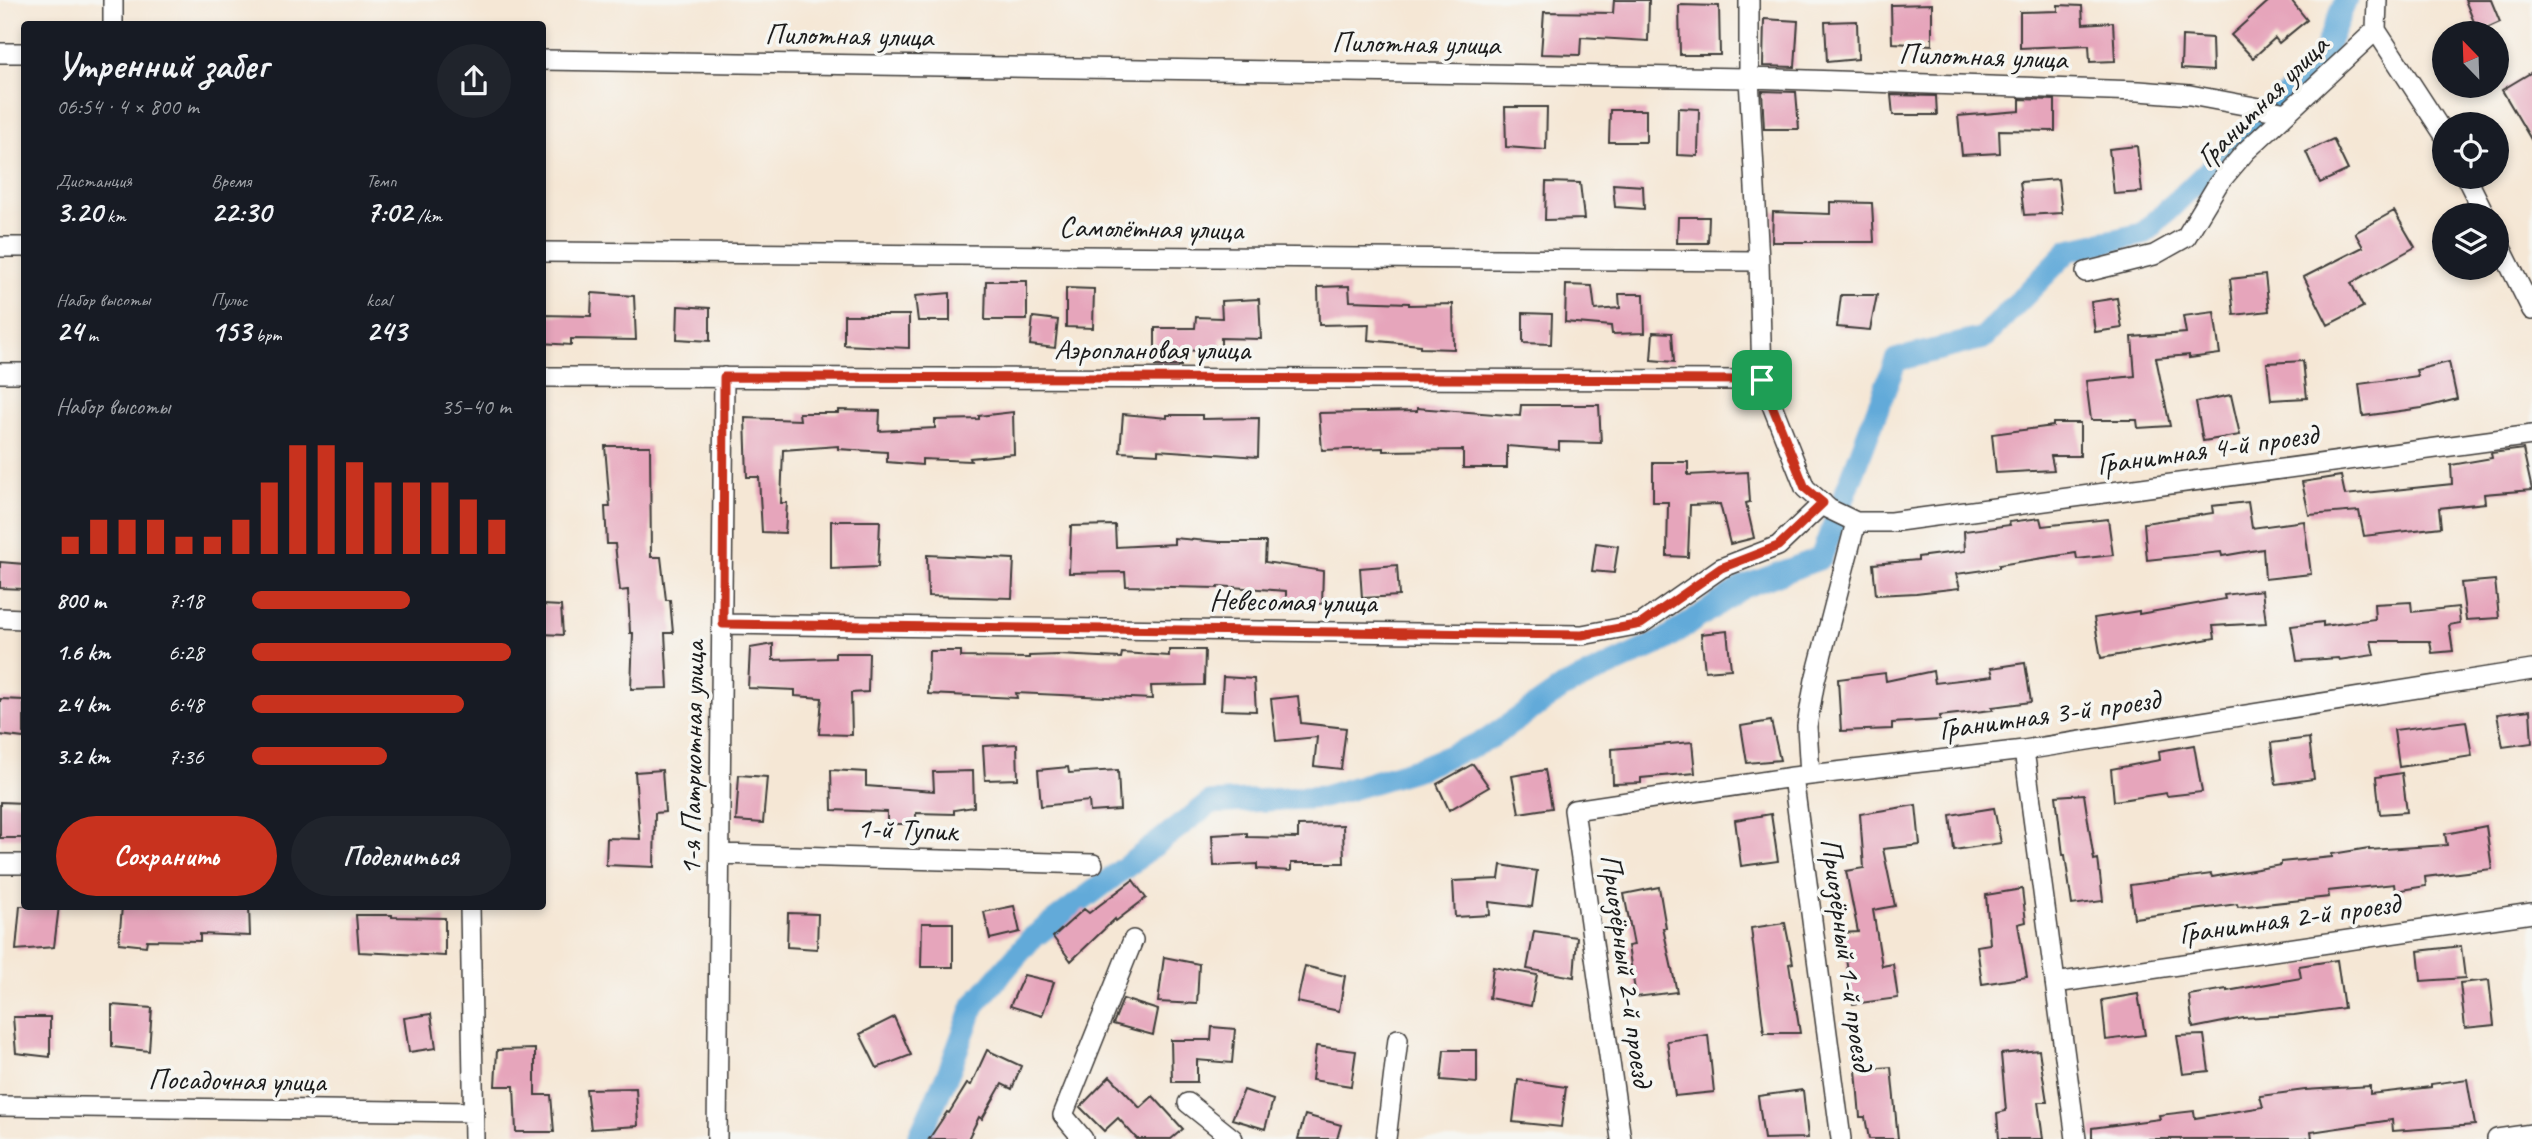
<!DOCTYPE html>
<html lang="ru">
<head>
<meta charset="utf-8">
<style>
	body { margin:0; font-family:Caveat,sans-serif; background:#20242c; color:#f1f3f6; height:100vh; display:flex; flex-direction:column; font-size:26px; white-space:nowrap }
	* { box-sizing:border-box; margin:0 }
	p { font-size:23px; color:#9ea1a6 }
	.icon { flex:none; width:38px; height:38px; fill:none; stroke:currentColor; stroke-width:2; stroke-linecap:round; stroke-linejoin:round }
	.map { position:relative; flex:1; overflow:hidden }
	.sheet { position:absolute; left:21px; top:21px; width:525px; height:889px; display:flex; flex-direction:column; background:#171b24; border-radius:7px; box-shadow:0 4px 10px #0003 }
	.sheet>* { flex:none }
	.needle { width:46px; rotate:337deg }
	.tools { position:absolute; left:2432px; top:21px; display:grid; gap:14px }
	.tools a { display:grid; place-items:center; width:77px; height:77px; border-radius:50%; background:#171b24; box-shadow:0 4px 10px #0003; font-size:35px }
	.pin { position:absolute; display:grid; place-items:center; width:60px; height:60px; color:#fff; margin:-30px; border-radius:14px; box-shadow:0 4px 10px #0006 }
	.round { display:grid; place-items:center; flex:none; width:74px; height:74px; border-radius:37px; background:#20242c }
	.head { display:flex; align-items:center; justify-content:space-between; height:119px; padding:0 35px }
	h1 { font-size:38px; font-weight:600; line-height:52px }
	.stats { display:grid; grid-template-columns:repeat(3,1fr); gap:10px; height:119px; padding:7px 35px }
	.stats div { display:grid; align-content:center }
	.stats b { font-size:30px; font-weight:600 }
	.stats small { font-size:19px; font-weight:400 }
	.stats p { font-size:19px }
	.chart { height:196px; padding:14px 35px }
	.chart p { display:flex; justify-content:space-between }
	.chart svg { width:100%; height:126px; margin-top:7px; stroke:#c8321e; stroke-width:6 }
	.cta { display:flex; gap:14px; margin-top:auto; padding:14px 35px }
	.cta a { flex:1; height:80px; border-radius:42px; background:#c8321e; color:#fff; font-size:28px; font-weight:600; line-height:80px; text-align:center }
	.cta a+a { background:#20242c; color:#f1f3f6 }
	ul { padding:0 35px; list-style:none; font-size:23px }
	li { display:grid; grid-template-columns:112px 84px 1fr; align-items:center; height:52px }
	li i { height:18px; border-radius:9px; background:#c8321e }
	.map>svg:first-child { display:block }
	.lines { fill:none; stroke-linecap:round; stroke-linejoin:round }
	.canal { stroke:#62aad9; stroke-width:23 }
	.building { fill:#e6a5bb }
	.street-casing { stroke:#3d3a38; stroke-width:22 }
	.street { stroke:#fff; stroke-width:19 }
	.route-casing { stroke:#fff; stroke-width:14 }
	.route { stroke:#c8321e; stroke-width:9 }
	.labels { text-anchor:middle; stroke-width:7; stroke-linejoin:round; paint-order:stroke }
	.street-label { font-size:30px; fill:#1c1c1c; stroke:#f6f6f2 }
</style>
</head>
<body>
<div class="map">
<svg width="2532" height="1139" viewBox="0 0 2532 1139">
	<rect width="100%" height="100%" fill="#f6f6f2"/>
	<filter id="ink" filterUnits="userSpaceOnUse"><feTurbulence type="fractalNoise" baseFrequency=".0143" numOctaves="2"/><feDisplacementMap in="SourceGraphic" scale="14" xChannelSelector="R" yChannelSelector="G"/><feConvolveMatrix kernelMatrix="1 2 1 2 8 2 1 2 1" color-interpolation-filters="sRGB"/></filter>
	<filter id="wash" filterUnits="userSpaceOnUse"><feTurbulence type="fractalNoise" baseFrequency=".00686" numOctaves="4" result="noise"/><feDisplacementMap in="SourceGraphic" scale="28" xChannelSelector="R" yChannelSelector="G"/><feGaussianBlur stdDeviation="1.57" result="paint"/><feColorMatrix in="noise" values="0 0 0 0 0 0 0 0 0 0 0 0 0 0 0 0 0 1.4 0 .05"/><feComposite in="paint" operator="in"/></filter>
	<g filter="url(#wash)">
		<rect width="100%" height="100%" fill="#f5e7d5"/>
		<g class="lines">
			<path class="canal" d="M918 1139 949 1071 974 1005 1031 939 1210 803 1324 797 1420 768 1487 740 1564 687 1663 641 1743 587 1821 558 1896 360 1983 338 2069 250 2143 234 2319 64 2346 0"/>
		</g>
		<g id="blocks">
			<path class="building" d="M1614 0H1649L1648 41 1581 37 1580 55 1541 54 1544 12 1613 13Z
				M2270 0H2291L2307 20 2279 43 2275 38 2253 58 2231 35Z
				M2465 0H2491L2500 22 2478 32Z
				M1932 4V45L1892 43 1891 5Z
				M1679 5 1719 6 1720 55H1680Z
				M2058 5 2082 6 2083 24 2113 22 2115 61 2090 62 2089 45 2020 48V12L2058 11Z
				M1764 19 1798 21 1795 67 1763 66Z
				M1857 21 1858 59 1827 62 1825 22Z
				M2182 36 2212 38 2213 71 2181 69Z
				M2532 72V141L2502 90Z
				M1762 91 1796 92 1799 129H1764Z
				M1891 95 1936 96 1937 115H1893Z
				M2020 99 2055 100V131L1999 130 2000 153 1962 155 1958 116 2020 111Z
				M1505 107H1547L1546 150 1506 147Z
				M1678 108 1699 109 1698 156 1677 155Z
				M1610 110H1646V142H1609Z
				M2333 139 2348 170 2320 183 2306 152Z
				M2137 146 2142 192 2114 194 2109 149Z
				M2058 179 2062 213 2024 215 2020 182Z
				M1546 182 1580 183 1584 219 1545 220Z
				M1613 184 1643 186 1644 209 1615 207Z
				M1830 202 1872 203 1874 242H1772L1773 212 1830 214Z
				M2394 211 2415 247 2351 283 2363 307 2328 325 2304 277 2363 247 2355 233Z
				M1678 217H1709L1708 243H1677Z
				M2265 275 2269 311 2234 315 2230 279Z
				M986 281H1027V320H985Z
				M1566 285 1592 286 1595 310 1620 308 1619 294H1644L1645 333 1612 334 1611 326 1565 322Z
				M1349 286 1350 301 1409 303V305L1453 304 1454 349 1420 348V345L1368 340 1369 324 1319 325 1318 287Z
				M1066 288 1094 289 1093 328 1066 327Z
				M592 293 634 296 636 340 571 339V345L542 343V315L591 316Z
				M950 293V321H918L915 296Z
				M1841 295H1877L1870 330 1837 327Z
				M2117 298 2122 328 2095 332 2091 302Z
				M1259 299 1261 339 1221 338V352L1181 350V366H1155V328H1195L1196 317 1222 318 1221 301Z
				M678 306 710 308V341L677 339Z
				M2214 312 2220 354 2189 358V355L2156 358 2170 426 2138 428 2137 420H2091L2086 381 2135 376 2132 337 2186 333 2183 316Z
				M1523 313 1552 314 1551 344 1523 343Z
				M844 315H909V348L844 345Z
				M1033 317 1058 320 1055 348 1030 345Z
				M1653 332 1672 333 1674 362 1651 360Z
				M2303 361 2307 398 2271 400 2267 363Z
				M2449 362 2457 399 2422 408 2363 416 2359 384 2418 376 2416 370Z
				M2231 395 2240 435 2203 441 2196 402Z
				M1521 405H1599L1601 443 1559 442V450L1507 446V468H1463V450L1383 451V448L1322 450 1319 413 1417 411V408L1520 416Z
				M838 410 880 411 879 431 935 428V420L979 419V416L1013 412 1014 454 970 458 971 461 922 459V465L887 462V452L838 449V446L783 450 781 503H787L785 533 762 532 759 477H747L745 418 800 420 799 413H838Z
				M1123 414 1167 418V415H1202V419L1259 418 1258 457 1158 450V454L1120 452Z
				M2053 423H2080V456H2051L2054 470 1996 473 1992 434 2053 426Z
				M605 446H650L651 557H661L666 600H670L673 633H665L668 688 631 689 633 633H630L628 590 620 591 615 544H607L605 507H610Z
				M2523 449 2532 490 2484 494 2485 503 2439 508 2441 527 2364 536 2359 511 2309 515 2302 482 2341 476 2345 495 2452 484 2451 465 2492 458 2491 453Z
				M1653 462H1688V475L1748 472 1750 502 1746 503 1754 538 1730 544 1720 504 1690 505 1688 557 1667 556 1668 502H1653Z
				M2248 502 2252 528 2304 521 2311 574 2265 579 2263 549 2222 556 2221 552 2147 560 2144 523 2213 513 2212 506Z
				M2040 518 2042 526 2108 519 2113 555 2077 559 2076 553 1999 565V568L1956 574 1960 588 1916 593 1876 595 1873 564 1918 560V557L1965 551 1964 531 2010 525 2009 522Z
				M831 521H880L878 567 831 569Z
				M1115 525 1116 547 1174 544V538L1219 542H1266L1265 562 1323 571 1322 604 1286 601V591L1218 586V588L1126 586 1125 572 1069 573 1071 526Z
				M1596 543 1618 546 1614 573 1592 571Z
				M927 555 1014 559 1012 598 928 596Z
				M0 562 24 564V589L0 588Z
				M1397 565 1399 596 1362 598 1360 568Z
				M2495 580 2499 618 2466 620 2461 583Z
				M2262 590 2266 623 2213 626 2215 638 2101 658 2094 618 2139 611V614L2225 599 2224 595Z
				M2411 602 2412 612 2458 607 2460 623 2449 625 2453 651 2432 653 2430 641H2371L2374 655 2339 660 2338 658 2297 661 2291 626 2323 622V626L2375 619 2374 604Z
				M542 605 561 606 563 635 542 634Z
				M1727 631 1731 669 1705 671 1701 634Z
				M773 644V660L835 658V653H869L868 692 851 693 852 735 819 734 822 698 795 696V690L748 688 750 648Z
				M1169 650H1205L1204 685 1151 686 1152 699 1016 693 1017 698 928 694 929 651H961V657L1029 658V656L1058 655 1121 658 1122 653 1169 656Z
				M2025 663 2031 702 1992 707 1993 710 1940 716V720L1892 723V729L1841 731 1838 679 1885 673 1886 681 1933 671 1935 683 1993 676 1991 668Z
				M1223 677 1254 679 1256 711 1221 710Z
				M1298 696 1301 723 1346 728 1341 769 1314 766 1317 737 1276 741 1271 699Z
				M0 699 24 700V738L0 735Z
				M2530 710 2532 743 2503 747 2497 714Z
				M1771 721 1780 760 1747 763 1741 726Z
				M2466 721 2472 756 2399 767 2394 730Z
				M2309 738 2314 779 2276 784 2271 743Z
				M1692 742 1695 773 1641 778V783L1613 784 1612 749Z
				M1017 744 1018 779 985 780 983 746Z
				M2194 745 2202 792 2167 796 2166 793 2114 801 2111 769 2160 760 2159 751Z
				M1473 764 1489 787 1449 810 1437 784Z
				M1068 767 1069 773 1118 770 1120 810 1090 812 1089 801 1041 806 1038 770Z
				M662 770 665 812 655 813 654 867 606 865 607 838 640 839 635 772Z
				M831 770 866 772V786L934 791 933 772 973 771 974 807 954 810V814L916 813V824H887V812L832 810Z
				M1545 770 1552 808 1519 813 1512 776Z
				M2402 773 2407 812 2380 814 2376 777Z
				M739 775 767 777 763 823 736 821Z
				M2084 794 2094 860 2098 859 2103 901 2072 905 2065 855H2063L2056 796Z
				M0 802 24 803 23 838H0Z
				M1916 805 1920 845 1883 849 1895 906 1873 910 1882 966 1893 964 1898 998 1853 1004 1842 933 1858 932 1846 871 1864 868 1860 814Z
				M1994 808 2001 843 1954 850 1950 815Z
				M1771 814 1778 861 1741 866 1735 820Z
				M1343 825 1344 863H1291V871L1257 869V864L1214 866 1212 835 1247 833V837L1298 838V826Z
				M2486 826 2492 869 2425 877 2426 886 2395 891 2394 884 2328 891 2329 897 2238 907 2237 904 2134 918 2130 885 2211 874 2212 877 2281 865V862L2332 857V854L2369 848V850L2447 845 2445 834Z
				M1501 865 1537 871 1532 907 1489 902 1490 915 1455 917 1453 881 1499 879Z
				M1133 880 1146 898 1116 921 1115 919 1071 961 1053 937 1084 909 1089 913Z
				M1659 887 1666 928H1663L1677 992 1636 997 1628 946 1634 945 1624 894Z
				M2022 889 2026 922 2018 924 2027 977 1982 984 1977 946 1990 944 1986 895Z
				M20 906H59L54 947 16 950Z
				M122 906H249L250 936 200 934V941L147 940 146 946 119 943Z
				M1014 906 1020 932 990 939 984 912Z
				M788 913 818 914 817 949 787 947Z
				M356 915H392V917L445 918V956L359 952Z
				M922 923H953V967H921Z
				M1785 923 1793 963 1789 964 1800 1033H1764L1751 928Z
				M1534 931 1577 937 1574 977 1527 969Z
				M2461 946 2465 978 2421 981 2418 951Z
				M1164 957 1199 964 1197 1004 1158 1002Z
				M2337 960 2344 1008 2294 1015 2243 1018 2193 1028 2189 995 2227 989V991L2301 978 2299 966Z
				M1305 966 1345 976 1339 1011 1297 1002Z
				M1493 967 1537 975 1531 1006 1489 998Z
				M1024 975 1054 982 1042 1016 1010 1006Z
				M2489 980 2494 1025 2465 1028 2460 983Z
				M2138 994 2145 1035 2106 1040 2102 1000Z
				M1123 999 1158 1010 1153 1035 1113 1024Z
				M112 1005 152 1008 149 1051 112 1047Z
				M431 1014 436 1048 409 1052 404 1018Z
				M13 1017H50V1057L16 1053Z
				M894 1017 911 1055 877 1068 860 1034Z
				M1212 1027 1235 1029 1232 1063 1197 1060V1082H1172L1171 1040H1211Z
				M1708 1035 1714 1092 1675 1096 1667 1041Z
				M2204 1035 2209 1071 2183 1074 2177 1036Z
				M1316 1046 1356 1051 1351 1086 1312 1080Z
				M535 1049V1095H551L554 1132H516L514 1086H495L497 1050Z
				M987 1050 1021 1066 1012 1089 1002 1084 982 1119 979 1117 968 1139H929L947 1112 949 1113 967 1084 971 1085Z
				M1444 1050H1477V1083L1441 1080Z
				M2039 1050 2047 1102H2038L2043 1139H1999L1997 1113 2006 1111 2001 1054Z
				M1891 1067 1898 1139H1869L1865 1117H1860L1856 1070Z
				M1110 1076 1140 1108 1153 1096 1183 1129 1171 1139H1137L1118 1118 1104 1131 1080 1107Z
				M2467 1079 2475 1125 2393 1131 2392 1120 2311 1132 2312 1138 2302 1139H2092V1128L2160 1119 2159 1115 2194 1111 2195 1118 2263 1107 2260 1096 2305 1090 2370 1086V1094L2431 1087V1084Z
				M1518 1080 1566 1087 1561 1127 1513 1122Z
				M636 1088 638 1126 591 1129 586 1089Z
				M1244 1090 1273 1100 1265 1129 1232 1119Z
				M1803 1090 1808 1138 1764 1139 1758 1096Z
				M1305 1115 1341 1125 1337 1139H1298Z"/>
		</g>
	</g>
	<g filter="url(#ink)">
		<use href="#blocks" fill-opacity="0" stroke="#3d3a38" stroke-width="2"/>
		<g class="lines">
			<g class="street-casing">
				<path id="street" d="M113 0V24
					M1749 0V78L1759 261 1762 380 1805 488 1829 509 1856 522H1891L2532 435
					M2376 30 2445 136
					M2376 30 2377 0
					M0 53H24
					M542 60 1749 78 2139 91 2190 95 2287 113
					M2466 177 2485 215
					M2497 240 2532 310
					M0 247H24
					M542 252 1759 261
					M2086 272 2154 255 2186 237 2218 184 2246 151 2376 30
					M0 373H24
					M542 377 1762 380
					M0 618 24 619
					M723 624 1582 635 1641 624 1721 568 1778 546 1823 503
					M2024 750 2076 1139
					M1810 775 1807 726 1815 680 1856 522
					M1793 777 1841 1139
					M720 854 1093 864
					M0 864H24
					M470 906 474 1139
					M2055 983 2532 913
					M1188 1103 1233 1139
					M0 1106 474 1112
					M717 1139 724 377
					M1083 1139 1063 1115 1133 940
					M1386 1139 1398 1039
					M1621 1139 1574 810 1793 777 2024 750 2532 670
					M2497 1139 2532 1134"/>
			</g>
			<use href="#street" class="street"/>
		</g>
	</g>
	<g class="lines" filter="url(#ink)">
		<g class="route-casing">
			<path id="route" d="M724 377 1762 380 1805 488 1823 503 1778 546 1721 568 1641 624 1582 635 723 624Z"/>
		</g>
		<use href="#route" class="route"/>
	</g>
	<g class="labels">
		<g class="street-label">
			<text transform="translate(849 35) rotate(1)" y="10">Пилотная улица</text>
			<text transform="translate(1416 43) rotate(1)" y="10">Пилотная улица</text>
			<text transform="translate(1983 56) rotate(2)" y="10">Пилотная улица</text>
			<text transform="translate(2262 101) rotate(-45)" y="10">Гранитная улица</text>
			<text transform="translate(1151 228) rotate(1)" y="10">Самолётная улица</text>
			<text x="1152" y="359">Аэроплановая улица</text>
			<text transform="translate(2207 449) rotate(-8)" y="10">Гранитная 4-й проезд</text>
			<text transform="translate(1293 601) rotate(1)" y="10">Невесомая улица</text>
			<text transform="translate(2049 714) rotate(-8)" y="10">Гранитная 3-й проезд</text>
			<text transform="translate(692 758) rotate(-89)" y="10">1-я Патриотная улица</text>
			<text transform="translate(907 829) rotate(2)" y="10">1-й Тупик</text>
			<text transform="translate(2289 918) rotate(-8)" y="10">Гранитная 2-й проезд</text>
			<text transform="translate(1847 954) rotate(82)" y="10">Приозёрный 1-й проезд</text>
			<text transform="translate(1627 970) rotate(82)" y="10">Приозёрный 2-й проезд</text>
			<text transform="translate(237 1080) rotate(1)" y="10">Посадочная улица</text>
		</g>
	</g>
</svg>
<div class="tools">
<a><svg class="needle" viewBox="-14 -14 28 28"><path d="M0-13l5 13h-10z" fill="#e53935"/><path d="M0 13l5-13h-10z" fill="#9ea1a6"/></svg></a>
<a><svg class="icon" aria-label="locate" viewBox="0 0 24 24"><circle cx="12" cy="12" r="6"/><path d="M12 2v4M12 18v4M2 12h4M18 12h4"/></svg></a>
<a><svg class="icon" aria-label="layers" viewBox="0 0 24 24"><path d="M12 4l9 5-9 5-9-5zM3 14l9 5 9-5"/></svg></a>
</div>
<div class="pin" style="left:1762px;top:380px;background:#1e9e55"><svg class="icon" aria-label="arrive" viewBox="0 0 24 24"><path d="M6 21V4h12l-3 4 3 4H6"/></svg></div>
<section class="sheet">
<div class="head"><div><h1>Утренний забег</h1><p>06:54 · 4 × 800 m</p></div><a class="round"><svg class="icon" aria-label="share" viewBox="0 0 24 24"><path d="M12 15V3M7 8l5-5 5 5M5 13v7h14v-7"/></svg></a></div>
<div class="stats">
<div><p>Дистанция</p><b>3.20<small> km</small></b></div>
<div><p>Время</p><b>22:30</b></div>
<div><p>Темп</p><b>7:02<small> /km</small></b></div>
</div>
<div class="stats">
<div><p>Набор высоты</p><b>24<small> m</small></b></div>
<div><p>Пульс</p><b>153<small> bpm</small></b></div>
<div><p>kcal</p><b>243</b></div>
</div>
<div class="chart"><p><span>Набор высоты</span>35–40 m</p>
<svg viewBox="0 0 160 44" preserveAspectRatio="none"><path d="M5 44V38M15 44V32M25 44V32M35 44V32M45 44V38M55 44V38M65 44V32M75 44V19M85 44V6M95 44V6M105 44V12M115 44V19M125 44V19M135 44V19M145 44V25M155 44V32"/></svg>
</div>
<ul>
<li><b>800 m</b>7:18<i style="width:61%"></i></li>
<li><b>1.6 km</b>6:28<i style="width:100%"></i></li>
<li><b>2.4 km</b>6:48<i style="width:82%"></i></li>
<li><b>3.2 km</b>7:36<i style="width:52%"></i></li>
</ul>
<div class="cta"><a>Сохранить</a><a>Поделиться</a></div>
</section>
</div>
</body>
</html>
